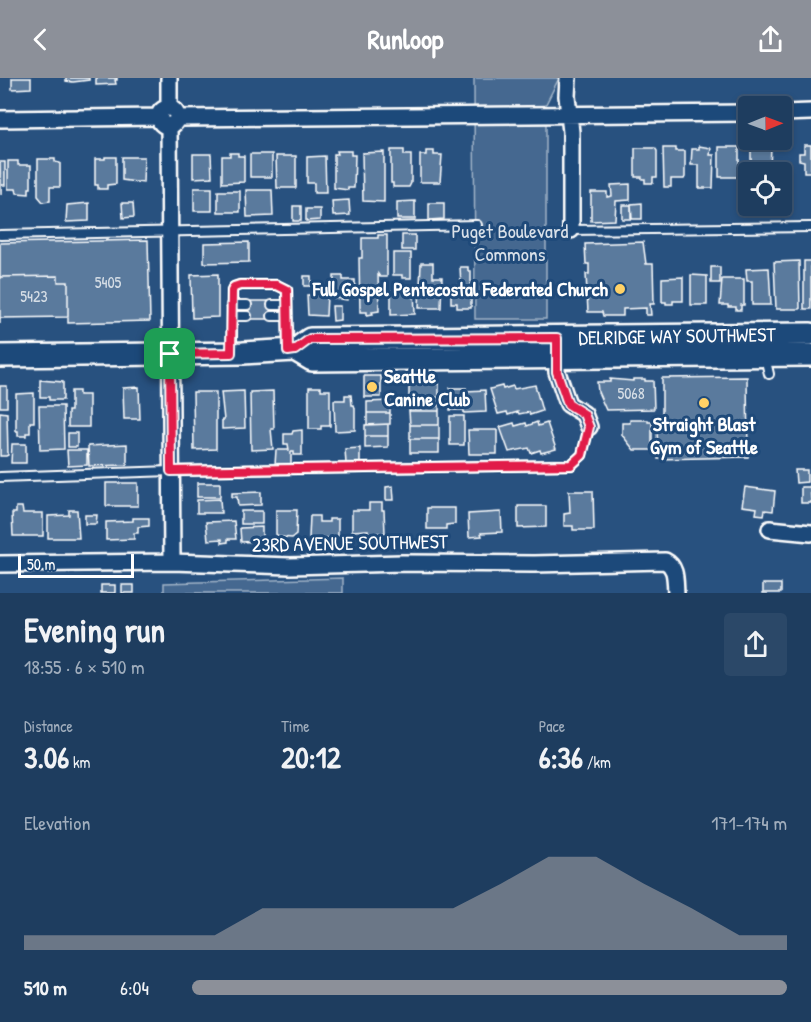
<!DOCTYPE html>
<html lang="en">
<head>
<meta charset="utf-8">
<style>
	body { margin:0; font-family:"Patrick Hand",sans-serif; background:#2b4868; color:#f1f3f6; height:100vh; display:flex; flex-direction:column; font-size:22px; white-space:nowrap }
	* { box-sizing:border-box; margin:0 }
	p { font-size:20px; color:#a1aebd }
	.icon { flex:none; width:33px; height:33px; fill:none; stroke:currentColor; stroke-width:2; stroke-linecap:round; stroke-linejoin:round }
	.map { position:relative; height:515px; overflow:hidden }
	.sheet { display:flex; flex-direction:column; background:#1e3d5f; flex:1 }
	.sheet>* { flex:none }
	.needle { width:39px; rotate:89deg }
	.fabs { position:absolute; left:738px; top:18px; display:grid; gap:12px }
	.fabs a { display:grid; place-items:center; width:54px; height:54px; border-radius:6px; background:#1e3d5f; box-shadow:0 3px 9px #0003,0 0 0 2px #3c5674; font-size:30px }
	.scale { position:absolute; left:18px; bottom:15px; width:116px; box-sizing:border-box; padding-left:6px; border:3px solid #fff; border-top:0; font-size:16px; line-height:21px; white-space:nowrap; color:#fff; -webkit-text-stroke:4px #1f4a7a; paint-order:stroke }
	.pin { position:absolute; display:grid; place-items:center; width:51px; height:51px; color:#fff; margin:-26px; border-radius:12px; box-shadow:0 3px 9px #0006 }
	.round { display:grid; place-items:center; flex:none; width:63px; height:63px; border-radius:6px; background:#2b4868 }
	.headline { display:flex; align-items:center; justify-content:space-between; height:102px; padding:0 24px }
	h1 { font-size:33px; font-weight:700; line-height:45px }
	.figures { display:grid; grid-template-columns:repeat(3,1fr); gap:9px; height:102px; padding:6px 24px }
	.figures div { display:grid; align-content:center }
	.figures b { font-size:30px; font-weight:700 }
	.figures small { font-size:16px; font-weight:400 }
	.figures p { font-size:16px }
	.chart { height:168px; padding:12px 24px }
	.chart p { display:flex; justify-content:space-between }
	.chart svg { width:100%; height:108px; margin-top:6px; fill:#8c9099; opacity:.7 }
	ul { padding:0 24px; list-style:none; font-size:20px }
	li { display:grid; grid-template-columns:96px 72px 1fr; align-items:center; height:45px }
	li i { height:15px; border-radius:8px; background:#8c9099 }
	header { display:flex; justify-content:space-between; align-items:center; height:78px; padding:0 24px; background:#8c9099; color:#fff; font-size:27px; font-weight:700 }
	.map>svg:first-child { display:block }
	.green { fill:#446890; stroke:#a2b4c8; stroke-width:1.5 }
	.building { fill:#5a7a9d; stroke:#fff; stroke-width:1.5 }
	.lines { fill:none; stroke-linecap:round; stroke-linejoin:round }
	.lane-casing { stroke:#fff; stroke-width:12 }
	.street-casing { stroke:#fff; stroke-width:20 }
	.secondary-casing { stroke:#fff; stroke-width:26 }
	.lane { stroke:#1f4a7a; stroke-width:8 }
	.street { stroke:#1f4a7a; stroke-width:15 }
	.secondary { stroke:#1f4a7a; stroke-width:21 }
	.route-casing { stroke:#fff; stroke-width:12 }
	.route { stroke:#e11d48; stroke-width:8 }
	.poi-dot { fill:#ffd166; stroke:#1f4a7a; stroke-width:2 }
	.labels { text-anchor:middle; stroke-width:6; stroke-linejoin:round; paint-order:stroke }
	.number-label { font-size:16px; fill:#d6dee6 }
	.park-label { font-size:20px; fill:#dae1e9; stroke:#1f4a7a }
	.poi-label { font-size:20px; font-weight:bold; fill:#fff; stroke:#1f4a7a; text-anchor:end }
	.street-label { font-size:20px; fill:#fff; stroke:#1f4a7a }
</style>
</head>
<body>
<header><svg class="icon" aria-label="back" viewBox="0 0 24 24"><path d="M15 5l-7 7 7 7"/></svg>Runloop<svg class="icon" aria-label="share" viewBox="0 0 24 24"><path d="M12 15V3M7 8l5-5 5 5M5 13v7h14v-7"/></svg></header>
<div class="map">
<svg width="811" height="515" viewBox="0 0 811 515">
	<rect width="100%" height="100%" fill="#28517f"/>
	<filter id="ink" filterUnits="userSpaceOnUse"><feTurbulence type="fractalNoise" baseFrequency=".0167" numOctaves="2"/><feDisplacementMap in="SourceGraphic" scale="12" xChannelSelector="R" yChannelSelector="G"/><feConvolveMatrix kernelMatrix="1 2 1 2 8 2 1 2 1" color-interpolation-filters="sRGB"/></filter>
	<g filter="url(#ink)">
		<path class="green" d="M474 0H559L546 26V241H475Z
			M343 500V515H164V505Z"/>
		<path class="building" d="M12 0H31V10L12 11Z
			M66 0H89V2L73 4 66 3Z
			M96 0H117V2H115L116 6 96 7Z
			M804 67H811V94H804V83L799 82V75H804Z
			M699 68 711 70 710 77H714L713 110H699V87H691L692 71H699Z
			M719 69H739V99H719Z
			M751 69H771L770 90H751Z
			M635 70H655L657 73V99H653V105H645V101H642V99H635Z
			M663 70H676V73H685V99L684 101H671V109H664Z
			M391 72H404V77H411V105L409 109H393V105H391Z
			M337 73H351V77H355L354 110H348V112L334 110V76H338Z
			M426 73H434V77H442L440 104H420V77H426Z
			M384 74V124L363 123 362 75Z
			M230 75H238V78H244V104L222 105V78H230Z
			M193 76H211L212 99 193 100Z
			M250 76H272V99H250Z
			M276 78H296V110H277Z
			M325 78 326 115H314V105H307V79Z
			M105 79H116V106L107 107V111H98V107H95V81H105Z
			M122 79H144L143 105 122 102Z
			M38 81H55V84L60 85V109H50V123L43 124 38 118Z
			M8 83H18V87H31V110H29V116L17 115 16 111H8Z
			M0 84H5V107H1V117Z
			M630 106V122L616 123 615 142 591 143V114H607V119L612 118 611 107Z
			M194 110H212V133H194Z
			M246 112H272L273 138 247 139Z
			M218 113H240V134H218Z
			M349 122 350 137 333 138 332 123Z
			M415 123V141H397V124Z
			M89 125V143L66 144 67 127Z
			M122 125H133L134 139 123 140Z
			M429 125H444V141L429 142Z
			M642 125V141H632L631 126Z
			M622 127H631V141H622Z
			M293 128H301V143H293Z
			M306 131H320V142L306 143Z
			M378 157H387V199H380L378 196 379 233 372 234 373 236 367 237V234H360L359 180H362V160H378Z
			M402 157H415V172H402Z
			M148 162 150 243 68 245V204H58V198L0 199V165Z
			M249 164V184L204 185V165Z
			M643 164 646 186H653L654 226H650L651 237H646V230L623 231V238H603L602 234H588L586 196H589V186H586L585 166Z
			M393 175H411V200H402V197H393Z
			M799 183 800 231H776L774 184Z
			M804 183H811V231H804Z
			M421 185H433V199H442L441 230H419Z
			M460 189H468V193H471V230H457V225H451V208L461 207Z
			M711 189H720V205H711Z
			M769 190 771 227H752V203H747L746 191Z
			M218 196V239L192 240 191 197Z
			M691 197 707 198V227H691Z
			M58 198V204H68V239L0 240V246V199Z
			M304 198H311V208H304Z
			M334 198H343V202H355V219H347V222L334 220Z
			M683 199V223H673V226H666V224H662V200Z
			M722 201H744V227H741V232H736V229H728V227H720Z
			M414 212 415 236 391 237V213Z
			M307 217H327L326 238 308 237Z
			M247 223H272V241H247Z
			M332 228H340V242L333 243Z
			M364 298H381V319H364Z
			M747 299 748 379 658 381 657 349H662V300Z
			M610 301 633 303V301H645V303H653L654 331 606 332 598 314 597 304H610Z
			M40 302 63 304V322H49V319H40Z
			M409 306H439V319L409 320Z
			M535 307 542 333 530 337 529 334 519 336 518 334 508 337 507 334 498 336 490 311 502 308 503 311 513 308 514 311Z
			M0 308H7V329H0Z
			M139 309 140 341H124L123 310Z
			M309 309H321V312H330V348H321V351H309Z
			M450 310H466V313L485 312 486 334 464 335V332H450Z
			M71 313H79V317H89V349H68V333H71Z
			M244 313 245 350 222 351V342H224L221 314Z
			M273 313 274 351H271L273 371 251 372 250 314Z
			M193 314H216V371L194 372Z
			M34 315V344H30V355H26V358H18V353H16V316Z
			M345 317H351L352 327H354L355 330V352L335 353 334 322H345Z
			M439 319V333H409V320Z
			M390 323V335H367V324Z
			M39 328H63L64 371 40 372Z
			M409 333H439V347H410Z
			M0 334 7 335 8 377 6 378H0Z
			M367 335H390V346L367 347Z
			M450 338H464V367H450Z
			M630 342H648V344H652V372H634L622 357V345H630Z
			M537 344 538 348 547 345 556 371 541 375 540 372 531 375 529 370 509 374 500 349 514 345 515 348 526 345 527 348Z
			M388 346V358H365V347Z
			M410 347H439V361H410Z
			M302 352V377H294V374H291V387H275L276 372H289L288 366H284V356H292L293 353Z
			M468 352H497V376H469Z
			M68 355H77V369H68Z
			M365 358H388V369L365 370Z
			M410 361H439V375H410Z
			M12 366H26V385H11Z
			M127 366V387L89 388 88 368Z
			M360 370V386H346L345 371Z
			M67 372H87V387L68 388Z
			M795 392H807V404L796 405Z
			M810 403 811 425H801V409H810Z
			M106 405H138V428H106Z
			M197 405H220V419H197Z
			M393 408 394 422H386V409Z
			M745 409 775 413 773 433 765 432 764 437 756 436 757 430 742 428Z
			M569 413H593L594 452H573V448H564V436L570 435Z
			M261 414V427L238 428 237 419H232V415Z
			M220 421 221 435H197V422Z
			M369 425H382V432H384L385 455H368V452L352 453V432H369Z
			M518 428H546V449L518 450Z
			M16 429H22L23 435H43V458H13L12 435H16Z
			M427 430H455V446L446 447V451H427Z
			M69 432H77L79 460H48V438L69 437Z
			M276 432H297L296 457 292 460 280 459 276 456Z
			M241 433H262V446H241Z
			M501 434 502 454 481 455 482 458 469 459 468 436Z
			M85 437H97L96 446H85Z
			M310 438H319V444H329V441H338V460H322L321 463H315V460H309Z
			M133 440H149V448L138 449V455H134V461L106 462V444L133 443Z
			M234 443 236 461H228V464L222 465V461L208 462 206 444Z
			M262 449V463L241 464 240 450Z
			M763 506H781V515H763Z
			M101 507H115V515H101Z
			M122 507H134V515H122Z"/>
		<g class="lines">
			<g class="lane-casing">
				<path id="lane" d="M571 152 811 149
					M0 157 477 147
					M231 227H247
					M272 227H287
					M232 238H247
					M272 238H287
					M232 274V213L234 209 240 207H277L287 212 288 271
					M765 279 769 296
					M0 399 171 393 571 387 582 377 589 349"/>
			</g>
			<g class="street-casing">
				<path id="street" d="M169 0V30
					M568 0 567 18 571 54V152
					M159 39a9 9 0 1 1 18 0a9 9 0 1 1-18 0Z
					M782 35 811 34
					M177 40 748 35
					M0 41 160 39
					M169 47 172 484
					M557 272V294L568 326 584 336 589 349
					M770 451 811 455
					M0 486 172 484 290 488 402 485 534 486 665 483C677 489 675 503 676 515"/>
			</g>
			<g class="secondary-casing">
				<path id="secondary" d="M295 272 312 282 811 277
					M0 278 243 275 295 272 310 261 811 256"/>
			</g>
			<use href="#lane" class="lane"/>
			<use href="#street" class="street"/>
			<use href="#secondary" class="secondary"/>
		</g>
	</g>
	<g class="lines" filter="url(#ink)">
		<g class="route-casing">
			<path id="route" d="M240 207H277L287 212 288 273 295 272 310 261 557 260V294L568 326 584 336 589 349 582 377 571 387 171 393 170 276 231 275 232 213 234 209Z"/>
		</g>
		<use href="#route" class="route"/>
	</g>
	<g class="poi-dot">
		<circle cx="620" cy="211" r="6"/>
		<circle cx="372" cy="309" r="6"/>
		<circle cx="704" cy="325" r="6"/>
	</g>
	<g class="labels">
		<g class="number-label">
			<text x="108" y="210">5405</text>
			<text x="34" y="224">5423</text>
			<text x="631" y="321">5068</text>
		</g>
		<g class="park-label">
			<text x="510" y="160">Puget Boulevard<tspan x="510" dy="23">Commons</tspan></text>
		</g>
		<g class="poi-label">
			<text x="608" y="218">Full Gospel Pentecostal Federated Church</text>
			<text x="384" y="305" text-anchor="start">Seattle<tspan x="384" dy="23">Canine Club</tspan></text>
			<text x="704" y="353" text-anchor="middle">Straight Blast<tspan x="704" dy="23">Gym of Seattle</tspan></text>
		</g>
		<g class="street-label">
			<text transform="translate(677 258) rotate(-1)" y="7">DELRIDGE WAY SOUTHWEST</text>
			<text transform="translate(350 465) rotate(-1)" y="7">23RD AVENUE SOUTHWEST</text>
		</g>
	</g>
</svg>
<div class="fabs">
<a><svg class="needle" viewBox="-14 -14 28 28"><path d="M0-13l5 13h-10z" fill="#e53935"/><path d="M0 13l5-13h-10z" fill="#a1aebd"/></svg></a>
<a><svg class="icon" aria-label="locate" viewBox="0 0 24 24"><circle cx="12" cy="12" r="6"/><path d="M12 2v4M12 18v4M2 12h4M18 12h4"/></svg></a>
</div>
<div class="scale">50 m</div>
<div class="pin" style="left:170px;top:276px;background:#1e9e55"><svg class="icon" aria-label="arrive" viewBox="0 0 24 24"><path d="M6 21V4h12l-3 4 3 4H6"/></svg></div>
</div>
<section class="sheet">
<div class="headline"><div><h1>Evening run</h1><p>18:55 · 6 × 510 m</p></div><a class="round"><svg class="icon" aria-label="share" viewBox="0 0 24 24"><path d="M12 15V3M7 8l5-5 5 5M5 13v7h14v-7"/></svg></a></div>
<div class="figures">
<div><p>Distance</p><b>3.06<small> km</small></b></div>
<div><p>Time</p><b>20:12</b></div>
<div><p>Pace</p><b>6:36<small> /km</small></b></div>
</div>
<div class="chart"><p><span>Elevation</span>171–174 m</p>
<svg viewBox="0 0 160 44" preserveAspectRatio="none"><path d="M0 44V38L10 38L20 38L30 38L40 38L50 27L60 27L70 27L80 27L90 27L100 17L110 6L120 6L130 17L140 27L150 38L160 38V44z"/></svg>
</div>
<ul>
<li><b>510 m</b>6:04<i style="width:100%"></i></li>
</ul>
</section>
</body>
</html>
